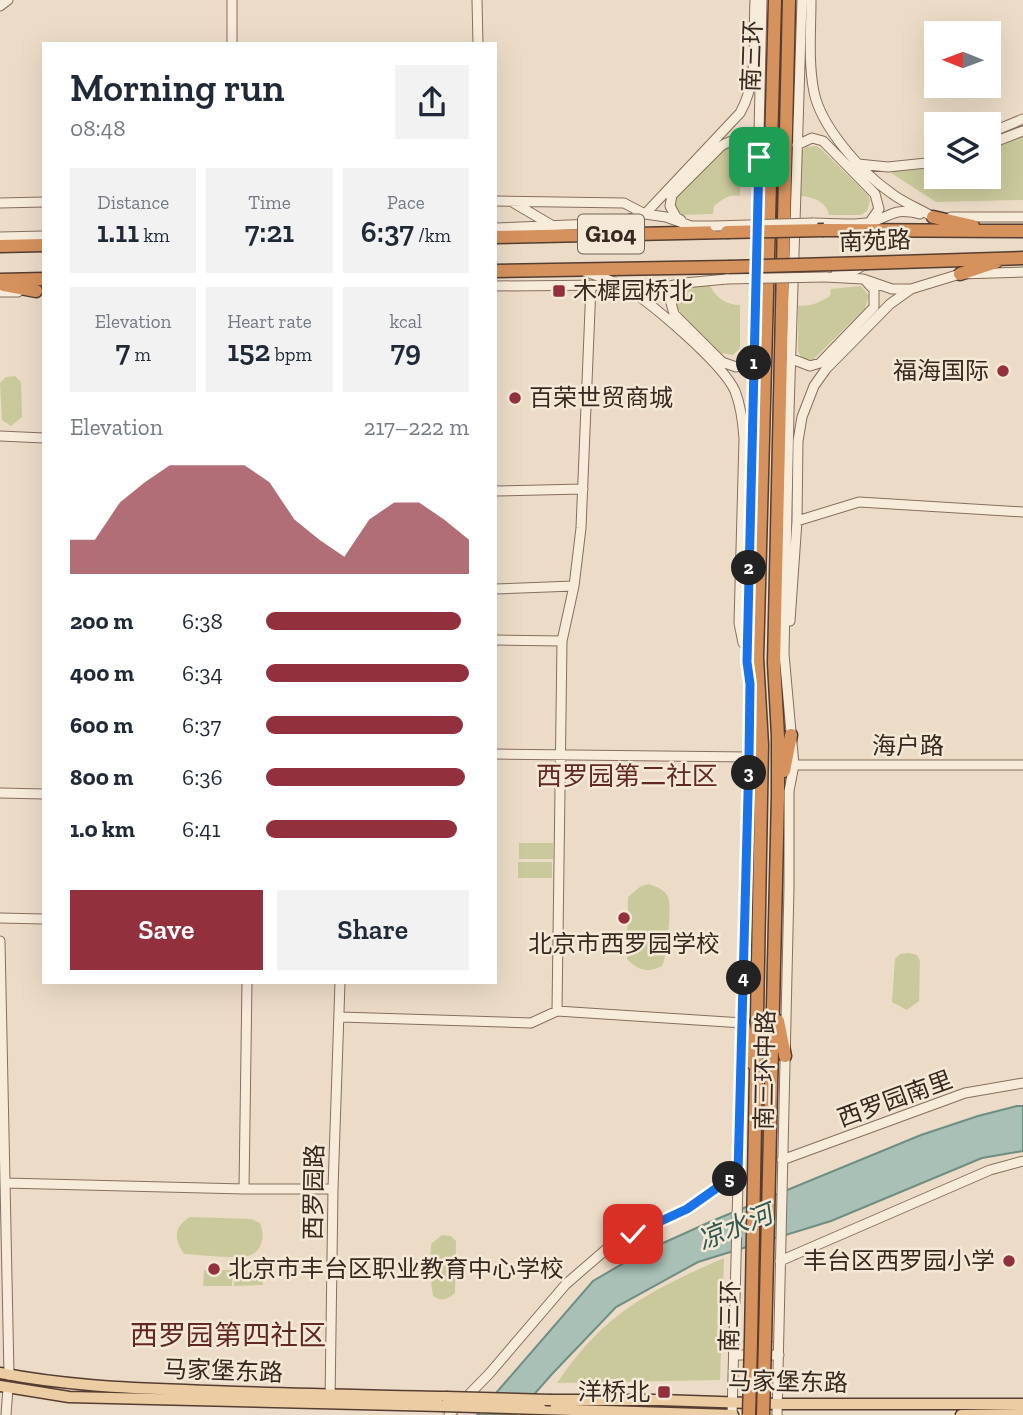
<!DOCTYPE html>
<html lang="en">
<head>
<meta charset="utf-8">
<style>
	body { margin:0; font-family:"Zilla Slab","Noto Sans SC",serif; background:#f2f2f3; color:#1f2937; height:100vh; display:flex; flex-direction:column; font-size:26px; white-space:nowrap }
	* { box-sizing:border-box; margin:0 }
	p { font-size:23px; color:#747a83 }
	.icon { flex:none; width:38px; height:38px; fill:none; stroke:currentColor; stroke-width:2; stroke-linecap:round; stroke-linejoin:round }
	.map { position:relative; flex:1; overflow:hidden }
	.drawer { position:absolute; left:42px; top:42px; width:455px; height:942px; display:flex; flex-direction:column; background:#fff; border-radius:0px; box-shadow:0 7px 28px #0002 }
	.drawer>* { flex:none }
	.needle { width:46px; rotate:271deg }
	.tools { position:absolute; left:924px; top:21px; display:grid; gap:14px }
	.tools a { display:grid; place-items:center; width:77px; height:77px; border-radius:0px; background:#fff; box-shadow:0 7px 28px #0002; font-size:35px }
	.pin { position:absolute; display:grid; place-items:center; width:60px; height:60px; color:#fff; margin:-30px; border-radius:14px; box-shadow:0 4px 10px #0006 }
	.km { position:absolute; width:35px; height:35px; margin:-18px; border-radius:50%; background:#222; color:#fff; font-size:19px; line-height:35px; text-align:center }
	.round { display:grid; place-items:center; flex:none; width:74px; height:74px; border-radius:0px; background:#f2f2f3 }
	.overview { display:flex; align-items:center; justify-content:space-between; height:119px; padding:0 28px }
	h1 { font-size:38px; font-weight:600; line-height:52px }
	.stats { display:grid; grid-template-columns:repeat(3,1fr); gap:10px; height:119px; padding:7px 28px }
	.stats div { display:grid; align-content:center; border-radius:0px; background:#f2f2f3; text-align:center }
	.stats b { font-size:30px; font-weight:600 }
	.stats small { font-size:19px; font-weight:400 }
	.stats p { font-size:19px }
	.chart { height:196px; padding:14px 28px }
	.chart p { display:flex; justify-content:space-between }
	.chart svg { width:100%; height:126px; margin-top:7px; fill:#92313d; opacity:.7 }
	.primary-button { display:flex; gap:14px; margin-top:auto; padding:14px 28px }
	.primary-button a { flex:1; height:80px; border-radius:0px; background:#92313d; color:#fff; font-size:28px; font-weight:600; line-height:80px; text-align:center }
	.primary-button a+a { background:#f2f2f3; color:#1f2937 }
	ul { padding:0 28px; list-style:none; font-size:23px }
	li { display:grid; grid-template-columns:112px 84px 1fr; align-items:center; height:52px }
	li i { height:18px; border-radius:9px; background:#92313d }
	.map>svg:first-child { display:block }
	.green { fill:#cac99b }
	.water { fill:#a8c0b6; stroke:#6f8e83; stroke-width:2 }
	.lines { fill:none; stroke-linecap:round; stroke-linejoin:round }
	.minor-casing { stroke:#876e5d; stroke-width:11 }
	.major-casing { stroke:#553d31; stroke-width:13 }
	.highway-casing { stroke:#553d31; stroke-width:15 }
	.minor { stroke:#f7ebda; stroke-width:9 }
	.major { stroke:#eccca2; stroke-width:10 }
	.highway { stroke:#d6925d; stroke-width:12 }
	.minor-bridge-casing { stroke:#876e5d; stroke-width:11; stroke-linecap:butt }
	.major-bridge-casing { stroke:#553d31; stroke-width:13; stroke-linecap:butt }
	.highway-bridge-casing { stroke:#553d31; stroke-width:15; stroke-linecap:butt }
	.minor-bridge { stroke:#f7ebda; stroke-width:9 }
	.major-bridge { stroke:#eccca2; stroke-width:10 }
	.highway-bridge { stroke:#d6925d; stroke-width:12 }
	.route-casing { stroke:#fff; stroke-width:14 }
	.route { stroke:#1a73e8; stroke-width:9 }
	.poi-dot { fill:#92313d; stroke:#f4e8d6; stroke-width:2.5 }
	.labels { text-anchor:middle; stroke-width:5; stroke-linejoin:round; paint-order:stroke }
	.shield { fill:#f4e8d6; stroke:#706257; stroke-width:2 }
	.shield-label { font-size:23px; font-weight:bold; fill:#382920 }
	.street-label { font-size:24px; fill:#382920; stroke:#f4e8d6 }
	.poi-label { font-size:24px; fill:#382920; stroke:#f4e8d6; text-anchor:start }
	.neighbourhood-label { font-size:26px; fill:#622822; stroke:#f4e8d6 }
	.water-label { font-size:26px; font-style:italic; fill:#305750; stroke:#f4e8d6 }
	.quarter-label { font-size:28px; fill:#622822; stroke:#f4e8d6 }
</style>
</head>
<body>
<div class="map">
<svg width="1023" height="1415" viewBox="0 0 1023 1415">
	<rect width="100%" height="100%" fill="#ecdcc7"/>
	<path class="green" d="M1023 132V200L936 202 891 173 897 169H936V177H989V147Z
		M734 144 740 149V196C729 194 723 199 714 206L713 214 679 215 673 208 676 195 723 145Z
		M816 146 820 148 868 195 870 200 867 211 861 215H829C827 202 813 197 801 196L802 151 806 147Z
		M709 283C714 297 726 305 740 305V348L733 355 721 353 675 306 673 293 679 284Z
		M861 286 869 296 865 308 818 355 812 360 802 359 798 351V306C811 306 819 303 830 296L831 289Z
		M15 376 21 382 22 417 11 426 2 420 0 383 6 377Z
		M519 843H553V859H519Z
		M518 862H552V878H518Z
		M649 884C656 887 665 889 668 897 672 906 667 957 662 966 648 973 638 971 627 959L628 897 641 886Z
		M909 953 917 955 920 961 919 1001 907 1010 892 1002 895 959 900 954Z
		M190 1217 251 1219 260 1223C265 1235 263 1252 248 1256 234 1259 200 1255 184 1254 174 1239 173 1227 190 1217Z
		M442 1235 451 1236 456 1241 455 1293C447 1300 442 1302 433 1296L430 1275 431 1244Z
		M724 1258 720 1380 557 1383C604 1313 649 1291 724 1258Z
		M204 1270H233L232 1286H203Z
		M234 1270H263V1285L234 1286Z"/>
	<path class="water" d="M1017 1106H1023V1151L982 1158 831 1221 698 1262 616 1307 552 1374 516 1415H477L593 1281 641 1253 712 1221 921 1135 978 1116Z"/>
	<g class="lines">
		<g class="minor-casing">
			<path id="minor" d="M232 0V44
				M477 0 478 44
				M811 0C811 30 808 62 814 92 821 127 862 173 891 193 904 203 920 209 933 217
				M0 6 8 0
				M989 133 1023 119
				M989 144 1023 131
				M797 145 812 138 823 141 875 194 879 209 870 222
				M858 164 888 167 936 162
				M495 201 624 203 645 214
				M0 203 44 202
				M514 203 553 226
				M645 214 740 113C759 80 753 38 755 0
				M951 217H1023
				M681 220 676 217 670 206 672 195 721 146C735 137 743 140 757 147
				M813 223C829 223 856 226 871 222 893 216 892 207 920 214
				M495 228 617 223 645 214 666 217 691 226H715
				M0 237 44 236
				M586 272C598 276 610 280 621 285 649 300 723 364 735 391 741 406 743 423 744 439L739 623 743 643
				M836 274 855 270 866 264
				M825 277 863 279 892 289H911
				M681 285 673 292 670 299 674 314 722 362 736 367 754 356
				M495 286 610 285 647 291 684 283 727 279
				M0 292H18
				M792 359 810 366 820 363 874 307V290L865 280
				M0 436 44 438
				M495 491 583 489
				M797 521 859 502 1023 512
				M495 589 574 586
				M790 621 797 521 798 441 802 417 814 386 826 369 890 304 911 289 960 274 1023 272
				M495 640 562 641
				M495 754 749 757
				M794 765H1023
				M0 793 44 794
				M0 918 44 919
				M0 941 9 1375
				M557 1011 562 641 574 586 581 528 591 285
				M340 1017 531 1023 557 1011 743 1023
				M782 1160 965 1093 1023 1083
				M5 1183 244 1189H333
				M244 1189 247 982
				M780 1261 990 1170 1023 1161
				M734 1355H779
				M330 1401 333 1189 340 982
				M6 1415 8 1388
				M449 1415 489 1374 566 1284 610 1246 687 1209 738 1173
				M732 1415 749 757 750 684 747 662 762 0
				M777 1415 789 887V791L794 765 784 654 789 412 802 0"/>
		</g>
		<g class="major-casing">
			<path id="major" d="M0 1373C62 1385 123 1388 185 1390 272 1394 359 1395 446 1397
				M0 1386 69 1397 442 1406
				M551 1400H660L778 1404H1023
				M541 1409 733 1415
				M961 1415 1023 1414"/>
		</g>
		<g class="highway-casing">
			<path id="highway" d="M933 217 973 226
				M824 230 1023 231
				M495 237 727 232
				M0 246 44 245
				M868 263 1023 258
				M495 271 729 267
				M960 274 996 262
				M0 280 44 279
				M4 285 36 291
				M784 771 791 735
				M778 1021 785 1056
				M743 1023 752 1063
				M751 1341 762 745 757 658 775 0
				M765 1341 778 796V736L774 663 789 0"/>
		</g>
		<use href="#minor" class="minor"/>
		<use href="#major" class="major"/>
		<use href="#highway" class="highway"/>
		<g class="minor-bridge-casing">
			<path id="minor-bridge" d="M715 226 813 223
				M727 279 825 277"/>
		</g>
		<g class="major-bridge-casing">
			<path id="major-bridge" d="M446 1397 551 1400
				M442 1406 541 1409"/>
		</g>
		<g class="highway-bridge-casing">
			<path id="highway-bridge" d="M727 232 824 230
				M729 267 868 263
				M749 1415 751 1341
				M763 1415 765 1341"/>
		</g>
		<use href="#minor-bridge" class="minor-bridge"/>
		<use href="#major-bridge" class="major-bridge"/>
		<use href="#highway-bridge" class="highway-bridge"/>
	</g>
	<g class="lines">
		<g class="route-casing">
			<path id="route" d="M633 1234 687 1209 738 1173 749 757 750 684 747 662 759 157"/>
		</g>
		<use href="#route" class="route"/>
	</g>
	<g class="poi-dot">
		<rect x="552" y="284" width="14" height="14" rx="3.5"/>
		<circle cx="1003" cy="371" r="7"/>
		<circle cx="515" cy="398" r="7"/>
		<circle cx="624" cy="918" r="7"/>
		<circle cx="1009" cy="1261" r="7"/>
		<circle cx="214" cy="1269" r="7"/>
		<rect x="657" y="1385" width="14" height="14" rx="3.5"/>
	</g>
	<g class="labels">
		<rect class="shield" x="578" y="214.5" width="66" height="39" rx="5"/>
		<g class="shield-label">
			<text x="611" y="242">G104</text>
		</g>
		<g class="street-label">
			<text transform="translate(752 56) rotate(-88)" y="8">南三环</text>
			<text transform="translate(875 241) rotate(-2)" y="8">南苑路</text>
			<text x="908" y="754">海户路</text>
			<text transform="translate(765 1070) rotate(-89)" y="8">南三环中路</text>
			<text transform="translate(895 1099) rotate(-20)" y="8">西罗园南里</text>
			<text transform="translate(314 1192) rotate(-89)" y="8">西罗园路</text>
			<text transform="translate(730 1316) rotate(-89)" y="8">南三环</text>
			<text transform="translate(223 1371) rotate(2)" y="8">马家堡东路</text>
			<text transform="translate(788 1382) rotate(1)" y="8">马家堡东路</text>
		</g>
		<g class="poi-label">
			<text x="573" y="299">木樨园桥北</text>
			<text x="989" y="379" text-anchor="end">福海国际</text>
			<text x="529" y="406">百荣世贸商城</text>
			<text x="624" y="952" text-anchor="middle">北京市西罗园学校</text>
			<text x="995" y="1269" text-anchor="end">丰台区西罗园小学</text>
			<text x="228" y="1277">北京市丰台区职业教育中心学校</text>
			<text x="650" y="1400" text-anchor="end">洋桥北</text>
		</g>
		<g class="neighbourhood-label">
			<text x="627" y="785">西罗园第二社区</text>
		</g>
		<g class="water-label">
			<text transform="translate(735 1227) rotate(-22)" y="9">凉水河</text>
		</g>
		<g class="quarter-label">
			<text x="228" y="1345">西罗园第四社区</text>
		</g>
	</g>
</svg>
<div class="tools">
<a><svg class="needle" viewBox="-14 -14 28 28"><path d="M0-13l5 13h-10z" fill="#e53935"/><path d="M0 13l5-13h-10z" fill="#747a83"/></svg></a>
<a><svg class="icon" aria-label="layers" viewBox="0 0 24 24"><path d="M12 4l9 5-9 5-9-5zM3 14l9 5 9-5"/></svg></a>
</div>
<div class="pin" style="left:759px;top:157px;background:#1e9e55"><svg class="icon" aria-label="arrive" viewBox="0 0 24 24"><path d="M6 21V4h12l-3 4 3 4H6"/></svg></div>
<div class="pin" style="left:633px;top:1234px;background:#d93025"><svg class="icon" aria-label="check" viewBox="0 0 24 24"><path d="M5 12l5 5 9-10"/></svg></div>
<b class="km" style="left:754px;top:363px">1</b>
<b class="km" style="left:749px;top:568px">2</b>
<b class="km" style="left:749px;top:773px">3</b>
<b class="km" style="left:744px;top:978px">4</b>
<b class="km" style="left:730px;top:1179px">5</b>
<section class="drawer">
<div class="overview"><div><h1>Morning run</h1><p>08:48</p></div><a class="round"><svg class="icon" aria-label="share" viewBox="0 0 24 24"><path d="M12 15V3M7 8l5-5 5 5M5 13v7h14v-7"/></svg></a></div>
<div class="stats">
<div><p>Distance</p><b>1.11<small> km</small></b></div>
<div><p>Time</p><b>7:21</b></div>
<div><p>Pace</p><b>6:37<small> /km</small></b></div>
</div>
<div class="stats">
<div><p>Elevation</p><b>7<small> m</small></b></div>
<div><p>Heart rate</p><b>152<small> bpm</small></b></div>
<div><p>kcal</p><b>79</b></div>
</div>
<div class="chart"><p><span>Elevation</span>217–222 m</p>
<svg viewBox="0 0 160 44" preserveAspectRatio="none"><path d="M0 44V32L10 32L20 19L30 12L40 6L50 6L60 6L70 6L80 12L90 25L100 32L110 38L120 25L130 19L140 19L150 25L160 32V44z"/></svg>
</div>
<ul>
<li><b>200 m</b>6:38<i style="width:96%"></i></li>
<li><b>400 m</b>6:34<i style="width:100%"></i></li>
<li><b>600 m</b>6:37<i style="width:97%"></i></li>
<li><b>800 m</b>6:36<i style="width:98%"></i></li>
<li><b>1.0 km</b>6:41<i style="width:94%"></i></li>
</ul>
<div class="primary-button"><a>Save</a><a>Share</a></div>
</section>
</div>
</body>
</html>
